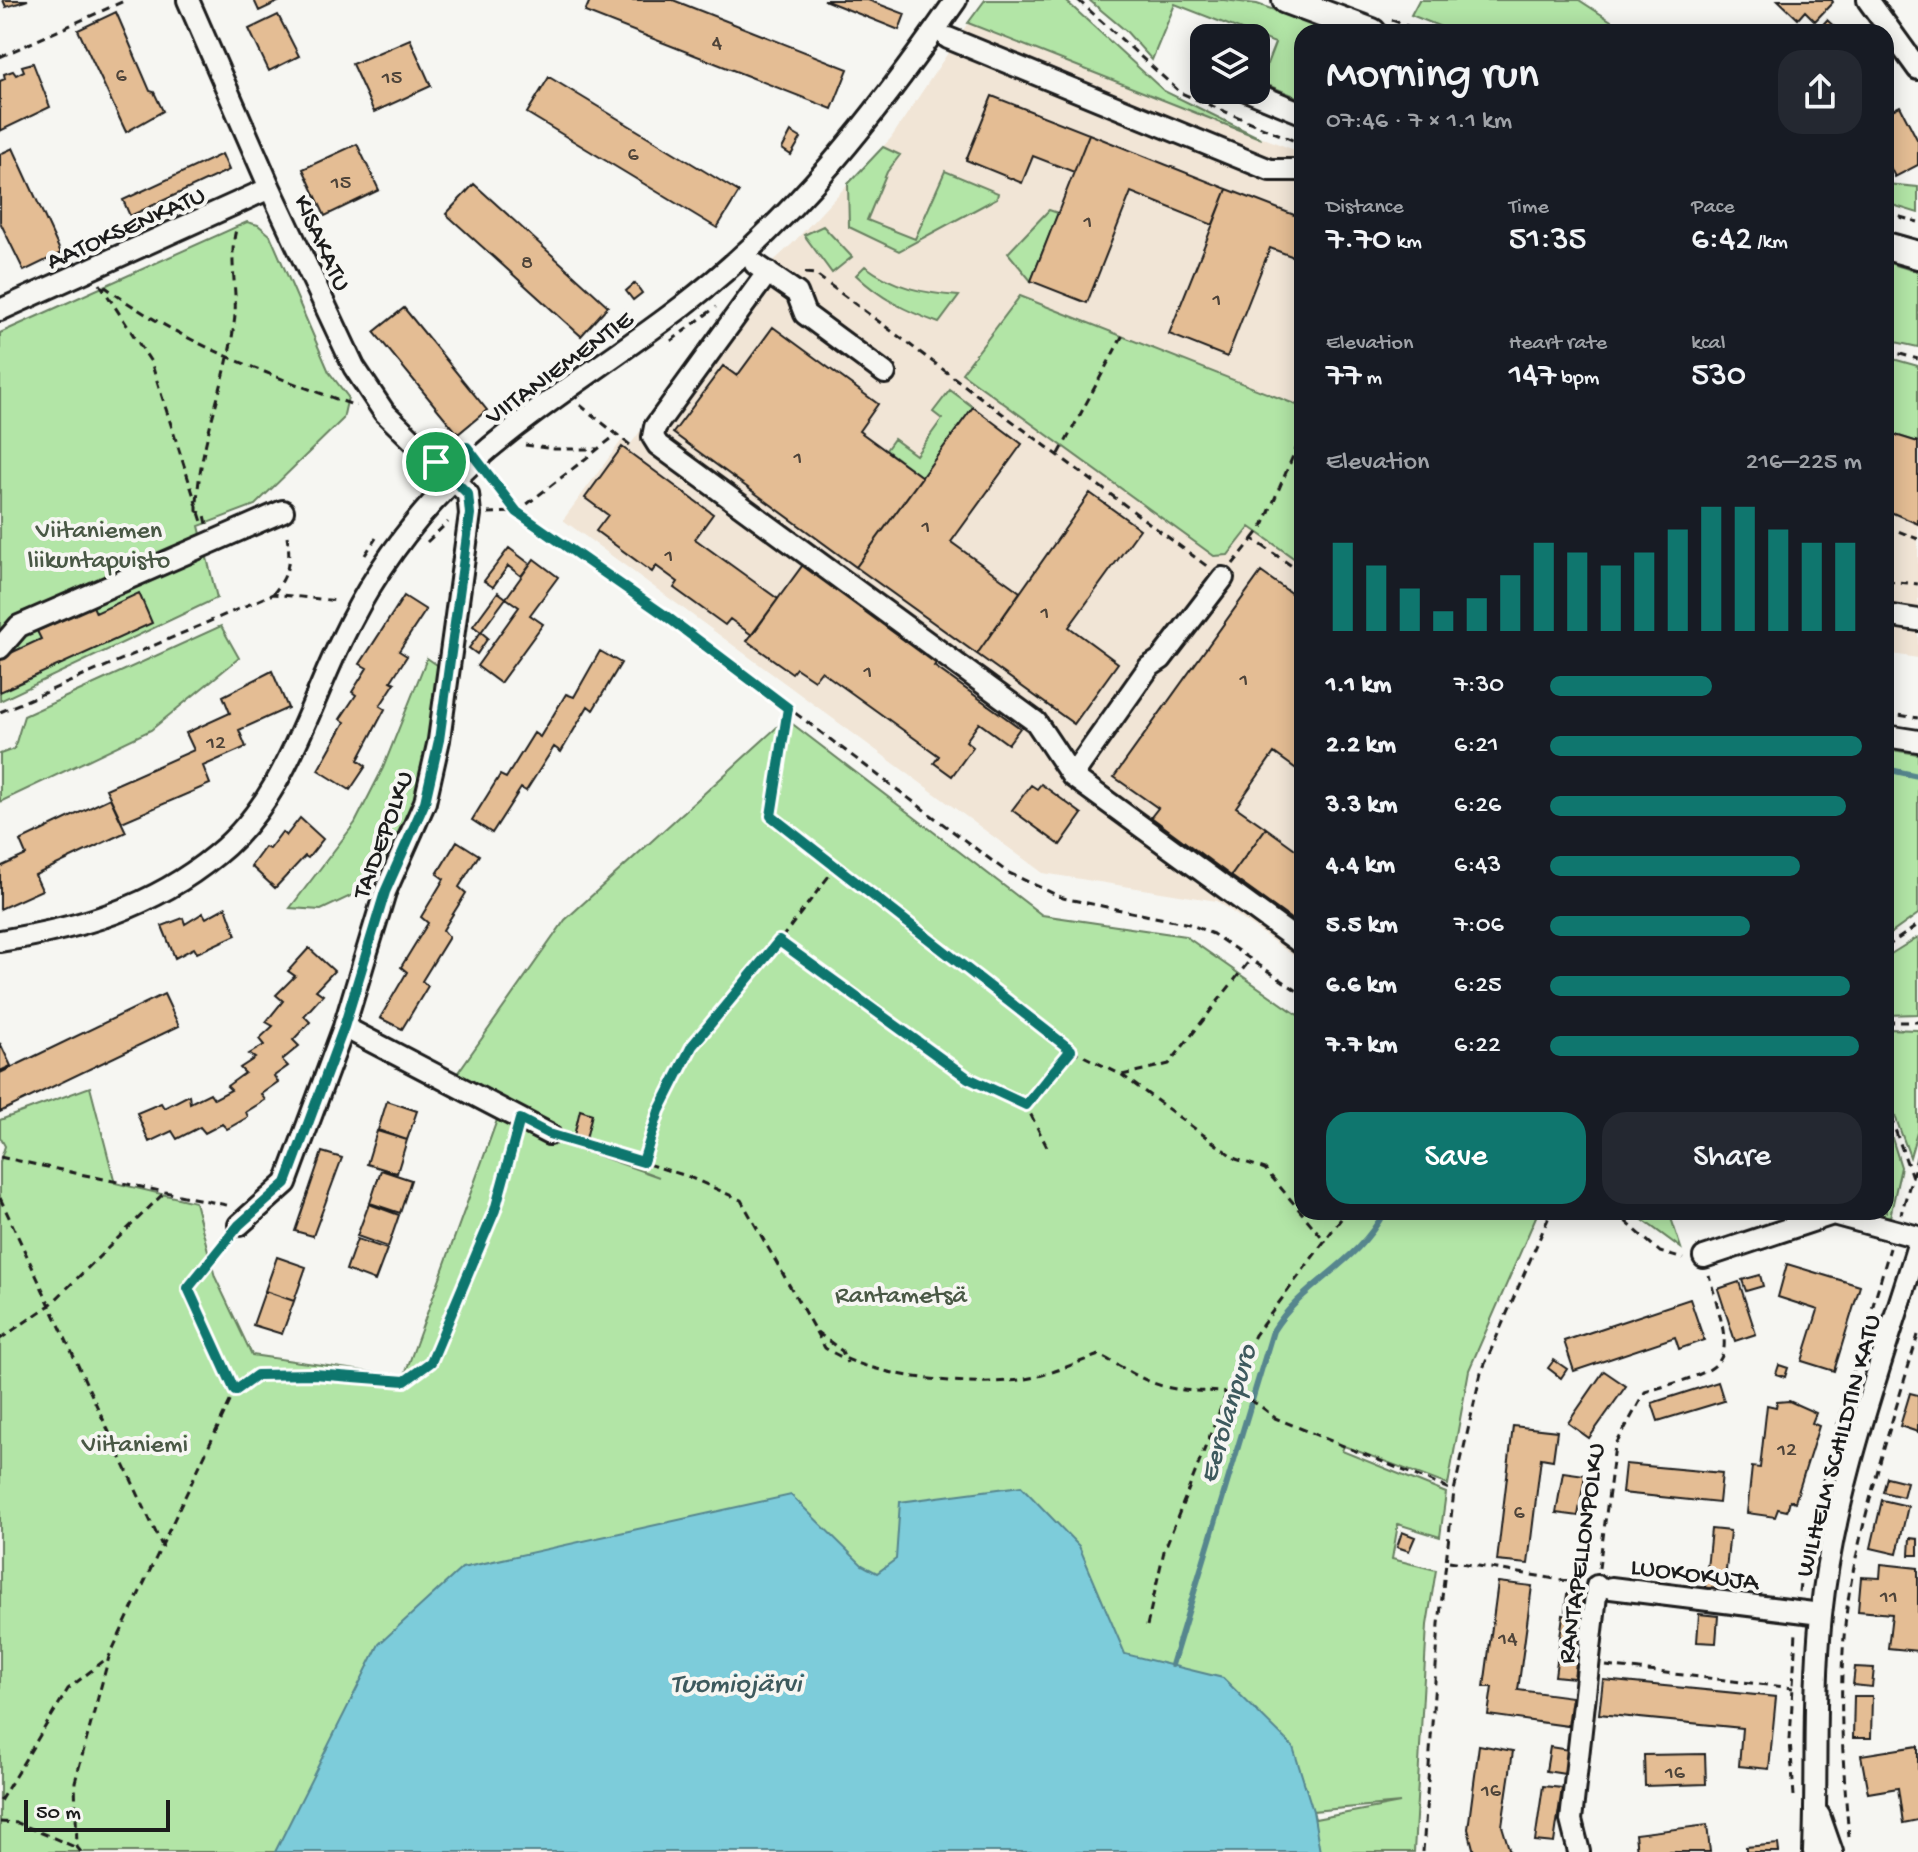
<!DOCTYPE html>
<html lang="en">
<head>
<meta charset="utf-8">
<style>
	body { margin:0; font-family:"Gochi Hand",sans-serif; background:#242831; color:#f1f3f6; height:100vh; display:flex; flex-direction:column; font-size:30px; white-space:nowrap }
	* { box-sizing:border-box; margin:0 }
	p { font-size:26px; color:#9ea1a6 }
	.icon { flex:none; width:44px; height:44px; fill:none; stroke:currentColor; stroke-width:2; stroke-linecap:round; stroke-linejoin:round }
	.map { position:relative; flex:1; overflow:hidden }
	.sheet { position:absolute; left:1294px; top:24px; width:600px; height:1196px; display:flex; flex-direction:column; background:#171b24; border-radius:24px; box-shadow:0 4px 20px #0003 }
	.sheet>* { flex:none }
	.tools { position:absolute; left:1190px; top:24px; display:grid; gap:16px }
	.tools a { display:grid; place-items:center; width:80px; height:80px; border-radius:16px; background:#171b24; box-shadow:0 4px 20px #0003; font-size:40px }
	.scale { position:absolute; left:24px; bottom:20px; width:146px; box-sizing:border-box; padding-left:8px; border:4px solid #1c1c1c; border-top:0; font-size:22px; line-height:28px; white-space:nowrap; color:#1c1c1c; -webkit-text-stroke:6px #f6f6f2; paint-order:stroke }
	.pin { position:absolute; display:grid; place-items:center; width:68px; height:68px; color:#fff; margin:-34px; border:4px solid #fff; border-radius:50%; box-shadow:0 2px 8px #0007 }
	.round { display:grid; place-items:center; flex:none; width:84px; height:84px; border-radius:24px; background:#242831 }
	.head { display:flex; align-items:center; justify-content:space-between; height:136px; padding:0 32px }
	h1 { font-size:44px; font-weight:600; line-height:60px }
	.metrics { display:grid; grid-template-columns:repeat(3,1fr); gap:12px; height:136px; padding:8px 32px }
	.metrics div { display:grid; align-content:center }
	.metrics b { font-size:34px; font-weight:600 }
	.metrics small { font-size:22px; font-weight:400 }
	.metrics p { font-size:22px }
	.chart { height:224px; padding:16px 32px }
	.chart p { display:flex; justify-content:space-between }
	.chart svg { width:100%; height:144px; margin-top:8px; stroke:#0f766e; stroke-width:6 }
	.action { display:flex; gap:16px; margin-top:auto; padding:16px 32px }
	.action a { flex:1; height:92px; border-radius:24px; background:#0f766e; color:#fff; font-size:32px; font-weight:600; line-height:92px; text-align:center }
	.action a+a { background:#242831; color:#f1f3f6 }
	ul { padding:0 32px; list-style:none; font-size:26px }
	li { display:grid; grid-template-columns:128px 96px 1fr; align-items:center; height:60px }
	li i { height:20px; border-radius:10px; background:#0f766e }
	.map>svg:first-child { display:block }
	.built { fill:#f1e5d6 }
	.green { fill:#b2e5a6; stroke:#678061; stroke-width:2; fill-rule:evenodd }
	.water { fill:#7dccda; stroke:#56868e; stroke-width:2 }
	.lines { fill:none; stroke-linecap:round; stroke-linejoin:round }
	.stream { stroke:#56868e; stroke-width:6 }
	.building { fill:#e4bd94; stroke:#1c1c1c; stroke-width:2 }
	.minor-casing { stroke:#1c1c1c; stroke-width:26 }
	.major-casing { stroke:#1c1c1c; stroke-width:32 }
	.path { stroke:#1c1c1c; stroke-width:3; stroke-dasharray:8 6; stroke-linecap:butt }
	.minor { stroke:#f6f6f2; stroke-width:20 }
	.major { stroke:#f6f6f2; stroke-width:26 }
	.route-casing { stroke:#fff; stroke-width:16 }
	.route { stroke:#0f766e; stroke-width:10 }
	.labels { text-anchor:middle; stroke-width:8; stroke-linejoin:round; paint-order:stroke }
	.number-label { font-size:22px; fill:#4e443a }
	.street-label { font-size:26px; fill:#1c1c1c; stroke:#f6f6f2 }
	.park-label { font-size:26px; fill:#495845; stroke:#f6f6f2 }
	.water-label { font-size:28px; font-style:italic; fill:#3e5a5e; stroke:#f6f6f2 }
</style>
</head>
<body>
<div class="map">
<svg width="1918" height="1852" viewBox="0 0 1918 1852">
	<rect width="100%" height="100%" fill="#f6f6f2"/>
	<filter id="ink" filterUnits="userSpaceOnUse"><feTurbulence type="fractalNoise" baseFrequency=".0125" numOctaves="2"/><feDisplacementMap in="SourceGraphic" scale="16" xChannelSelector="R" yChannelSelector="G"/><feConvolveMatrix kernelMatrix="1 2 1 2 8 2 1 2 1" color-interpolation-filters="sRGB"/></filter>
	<g filter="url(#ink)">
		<path class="built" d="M968 23 1302 153V962L1217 901 1043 873 563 520 622 440 630 445 750 283 792 244 891 138Z
			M1886 357 1918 366V658L1886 653Z"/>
		<path class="green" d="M985 0H1065L1164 91 1262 139 968 23Z
			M1089 0H1224L1257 4 1337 32H1302V99L1260 82 1275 43 1175 4 1152 60 1126 31Z
			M1419 0H1579L1628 32H1454L1411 15Z
			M883 147 900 155 887 172 867 220 915 239 945 171 998 193 997 198 899 251 849 227 848 184Z
			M1886 184 1918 187V213L1886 203Z
			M1049 210 1058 213 1031 281 1008 253Z
			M247 222 258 225 270 235 329 372 348 397 343 419 255 505 199 526 217 598 0 701V333Z
			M823 226 852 257 832 273 804 235Z
			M1886 262 1918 272V347L1886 340Z
			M865 266C894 288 923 293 959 296L939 323C906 311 881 299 856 275Z
			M1020 296 1302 407V564L1250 527 1228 555 1214 556 962 373Z
			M1886 357 1918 366V442L1886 432Z
			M950 390 973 407 922 477 886 450 894 439 916 455 942 419 933 412Z
			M221 626 239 658 151 730 0 802V754L14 749 24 716Z
			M427 658 440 667 424 773 399 842 385 857 379 876 355 894 321 910 290 908 355 823 383 768Z
			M786 719 1042 915 1185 936 1302 1018V1212H1538L1469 1370 1448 1485 1344 1446 1342 1451 1446 1493 1440 1537 1398 1524 1392 1559 1436 1570 1427 1625 1414 1852H0V1162L5 1146 0 1137V1120L90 1087 115 1183 195 1202 215 1277 252 1355 404 1377 497 1120 659 1177 547 1136 452 1081 565 920ZM1400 1803 1315 1819 1313 1811Z
			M1886 749 1918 754V914L1886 937Z
			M1918 937V1014L1886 1015V957Z
			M1886 1029 1918 1030V1129L1910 1157 1886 1091Z
			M1886 1119 1901 1167 1890 1217 1873 1212H1886Z
			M1632 1212H1669L1681 1248Z"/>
		<path class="water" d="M1021 1486 1079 1546 1125 1654 1223 1678 1293 1747 1313 1811 1320 1852H275L379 1644 462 1568 791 1495 862 1565 877 1573 896 1559 900 1502Z"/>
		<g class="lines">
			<path class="stream" d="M1886 769 1918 776
				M1172 1665 1273 1331C1303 1282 1357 1265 1384 1212"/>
		</g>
		<path class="building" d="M3 0H28L6 7Z
			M254 0H282L259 11Z
			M590 0H673L848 69 832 109 585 12Z
			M824 0H868L905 14 899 30Z
			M1778 0H1832L1833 2 1815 21 1805 11 1798 19Z
			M116 12 150 91 154 92 163 111 126 132 78 30Z
			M278 15 299 56 269 71 249 29Z
			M1827 20 1837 29 1816 32Z
			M1204 29 1228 38H1204V67L1191 62Z
			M410 39 431 86 374 112 352 64Z
			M33 63 50 107 0 131V81L5 79 4 74 13 71 16 75 24 71 22 66Z
			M549 77 739 192 717 228 527 113Z
			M992 96 1089 134 1074 172 1033 156 1022 183 966 160Z
			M1900 106 1918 141V165L1895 177 1886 159V113Z
			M791 132 801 138 791 155 782 149Z
			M1089 134 1227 189 1213 225 1131 192 1087 303 1031 281Z
			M357 144 379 190 325 216 303 169Z
			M13 148 61 253 24 271 0 222V154Z
			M222 154 229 170 130 216 123 200Z
			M474 184 608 306 581 336 446 214Z
			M1227 189 1302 218V260L1270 248 1227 357 1169 334Z
			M635 283 642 293 633 300 626 291Z
			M404 308 487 410 458 434 374 332Z
			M773 327 878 404 859 431 922 477 856 567 673 433 723 366 737 376Z
			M973 407 1022 444 951 542 1020 592 977 654 856 567Z
			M1886 432 1918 442V524L1886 510Z
			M622 447 713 514 695 539 778 599 752 635 730 619 725 625 674 588 678 582 656 566 652 572 596 531 608 515 585 498Z
			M1090 493 1140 529 1069 627 1118 663 1074 724 977 654Z
			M509 548 530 564 521 576 508 566 493 587 484 581Z
			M534 559 558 577 530 615 543 624 500 683 477 666 519 607 506 598Z
			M805 562 939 660 934 666 1020 728 1008 744 979 723 966 741 973 747 952 776 934 763 939 756 821 671 814 680 796 668 792 673 747 641Z
			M1261 572 1302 601V773L1274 753 1236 807 1266 828 1231 876 1151 817 1158 808 1114 777Z
			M498 592 506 598 481 632 473 626Z
			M139 593 152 623 0 692V658L41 639 37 631 93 606 96 613Z
			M404 596 426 610 399 651 407 656 391 681 395 683 380 706 385 709 358 760 366 766 350 790 318 770 345 722 340 719 356 695 352 692 367 668 360 664Z
			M481 632 488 638 477 654 469 648Z
			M600 651 621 663 593 710 588 706 561 752 554 747 526 791 521 788 492 833 472 820 500 775 506 778 534 733 540 737 566 694 574 697Z
			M272 671 288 708 239 730 246 747 203 766 210 784 122 822 106 789 194 750 186 733 230 713 223 696Z
			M1041 784 1082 814 1060 845 1012 810 1031 785 1037 789Z
			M110 798 126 832 35 875 42 890 0 909V867L26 855 20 841Z
			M300 818 323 839 308 858 305 856 275 888 251 866 265 847 269 849 282 832 286 836Z
			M1266 828 1302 854V927L1231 876Z
			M457 841 479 855 459 887 466 893 443 930 449 937 422 981 428 986 402 1029 380 1018 407 972 401 967 428 923 421 917 444 879 437 874Z
			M226 907 236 935 197 953 194 948 175 958 162 926 183 918 185 924 203 913 206 918Z
			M309 948 334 971 316 990 323 995 304 1016 310 1022 293 1040 299 1046 282 1060 288 1066 274 1076 278 1082 261 1094 265 1100 246 1112 248 1117 227 1129 222 1124 205 1133 200 1127 177 1139 172 1131 149 1142 137 1113 161 1103 164 1108 189 1095 190 1103 210 1093 214 1099 231 1090 227 1086 245 1073 240 1068 255 1058 249 1054 264 1045 259 1039 273 1026 266 1022 283 1001 276 995 295 976 288 971Z
			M164 994 179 1026 0 1112V1073Z
			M0 1043 11 1066 0 1071Z
			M387 1101 417 1111 407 1140 378 1130Z
			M580 1110 592 1114 585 1143 573 1140Z
			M377 1131 407 1140 397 1173 367 1164Z
			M322 1152 342 1158 313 1236 295 1231Z
			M381 1170 411 1180 400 1213 370 1203Z
			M369 1204 399 1215 388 1247 357 1236Z
			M357 1239 387 1249 375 1281 346 1270Z
			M277 1257 306 1267 294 1301 265 1291Z
			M1787 1264 1860 1286 1834 1371 1802 1361 1818 1310 1778 1297Z
			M1760 1275 1763 1286 1746 1291 1742 1280Z
			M1739 1282 1756 1334 1735 1341 1718 1289Z
			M265 1291 294 1301 282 1334 253 1325Z
			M1690 1299 1704 1340 1679 1349 1675 1337 1574 1371 1564 1341Z
			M1554 1360 1567 1369 1561 1378 1548 1368Z
			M1779 1365 1788 1368 1785 1377 1776 1374Z
			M1604 1371 1626 1386 1589 1438 1568 1423Z
			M1718 1382 1724 1401 1658 1421 1652 1403Z
			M1910 1393 1918 1395V1432L1900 1426Z
			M1789 1401 1816 1413 1812 1423 1819 1426 1795 1502 1790 1500 1787 1511 1778 1509 1775 1517 1747 1513 1752 1467 1760 1468 1767 1405 1776 1407 1777 1402Z
			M1513 1426 1557 1431 1553 1460 1541 1458 1528 1564 1497 1561Z
			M1625 1464 1722 1473 1719 1503 1622 1493Z
			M1563 1472 1585 1475 1578 1516 1556 1513Z
			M1887 1477 1907 1482 1903 1497 1883 1492Z
			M1882 1500 1908 1506 1897 1554 1871 1548Z
			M1711 1529 1730 1531 1724 1590 1705 1588Z
			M1402 1532 1415 1537 1409 1551 1397 1547Z
			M1910 1538 1918 1539V1555H1909Z
			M1881 1564 1918 1568V1651L1888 1648 1892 1614 1858 1611 1861 1577 1880 1578Z
			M1498 1582 1532 1586 1518 1690 1572 1697 1568 1726 1488 1715 1492 1687H1484Z
			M1567 1594 1583 1596 1581 1613 1565 1611Z
			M1699 1614 1718 1616 1716 1643 1697 1642Z
			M1563 1615 1582 1618 1574 1678 1555 1676Z
			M1855 1667 1874 1668 1872 1687 1853 1685Z
			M1603 1680 1776 1697 1769 1769 1739 1766 1742 1728 1599 1714Z
			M1854 1696H1872L1871 1738H1853Z
			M1479 1745 1513 1751 1502 1826 1510 1852H1474L1468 1829Z
			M1918 1746V1820L1903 1823 1898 1788 1868 1793 1861 1755Z
			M1550 1747 1569 1750 1565 1774 1546 1771Z
			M1705 1754 1706 1784 1645 1786 1644 1755Z
			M1543 1786 1562 1788 1554 1843 1535 1841Z
			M1707 1825 1710 1852H1637L1635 1834Z
			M1778 1844 1779 1852H1746V1847Z"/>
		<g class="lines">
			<g class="minor-casing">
				<path id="minor" d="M188 0 270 188 354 367 384 412 468 494 470 514 439 740 425 802 385 892 344 1027 286 1183 239 1225
					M1868 0 1918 69
					M948 38 1270 170H1302
					M1246 90 1302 113
					M755 264 797 293 805 314 885 373
					M768 272 655 427 653 437 658 445 1036 722 1072 776 1302 944
					M0 310 270 188
					M1886 615 1918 620
					M0 648 19 626 283 511
					M1886 736 1918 741
					M1072 776 1149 667 1161 659 1223 578
					M0 941C80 928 152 908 216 855 284 800 305 715 341 641 365 590 395 544 433 502 505 423 600 370 684 305 797 217 875 116 956 0
					M344 1027 549 1134
					M1704 1257 1833 1214 1918 1237
					M1611 1588 1821 1614
					M1819 1815 1832 1852
					M1579 1852 1571 1820 1597 1586
					M1814 1852C1817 1773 1813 1694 1821 1615 1834 1489 1881 1365 1918 1245"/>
			</g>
			<g class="major-casing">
				<path id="major" d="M1286 0 1372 32
					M1886 246 1918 255"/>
			</g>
			<path class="path" d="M1078 0 1181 93 1302 144
				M1392 20 1422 32
				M0 57 126 0
				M1886 213 1918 222
				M805 273 815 274 1208 567
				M100 284 151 362 203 525
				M104 286C178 342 269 375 356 406
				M671 341 716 307
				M1886 350 1918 359
				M580 405 630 445 634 444
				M525 445 554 449H597
				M1059 454 1125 331
				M488 473 517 512 666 616 1007 872 1063 898 1189 924 1213 934 1302 994
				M488 513 517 512 616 435
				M207 524 205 515 197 511C197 445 226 388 234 324 239 290 227 259 237 226
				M1886 536 1898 531 1918 539
				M1253 539 1263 526 1302 435
				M427 542 448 522
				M365 555 376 538
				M1233 564 1253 539 1302 573
				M1886 581 1918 584
				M273 594C289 575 291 560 287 536
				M788 708 771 816 1071 1050 1122 1075 1236 1159 1265 1169 1326 1242
				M0 712 273 594 338 601
				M1886 713 1918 718
				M779 941 968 1078 1026 1105 1047 1147
				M1886 947 1918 925
				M1886 1022H1918
				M1122 1075 1169 1064 1250 960
				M1886 1104 1912 1177 1901 1214
				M1026 1105 1071 1050
				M567 1140 687 1176 741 1200 825 1348C871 1378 981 1390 1035 1377 1056 1372 1078 1362 1099 1355 1119 1365 1141 1380 1162 1386 1209 1399 1231 1378 1275 1418L1454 1491
				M0 1157 231 1206
				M643 1162 659 1111 692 1046 752 977 835 868
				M1912 1177 1918 1154
				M0 1198 163 1548
				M1615 1212 1660 1252 1683 1259
				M817 1332 842 1351 847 1363
				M0 1339 50 1305 166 1191
				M235 1391 257 1375 314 1374 405 1381 431 1362 495 1210 515 1137
				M1449 1561 1579 1583
				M1599 1568 1615 1446 1645 1392C1736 1365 1735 1368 1709 1275
				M1799 1592 1802 1563 1834 1437 1890 1248
				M1147 1626 1164 1551 1228 1390 1255 1335 1346 1212
				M1606 1666 1793 1688
				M1794 1796 1790 1740 1796 1632
				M0 1801 68 1689 106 1659
				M0 1822 18 1823 75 1847
				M1849 1837C1841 1746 1835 1648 1856 1558 1872 1483 1896 1408 1918 1335
				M81 1852 77 1847 75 1782 109 1657 235 1391 188 1288 228 1239
				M1423 1852 1439 1624 1454 1491 1481 1373 1551 1212"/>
			<use href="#minor" class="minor"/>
			<use href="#major" class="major"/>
		</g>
	</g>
	<g class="lines" filter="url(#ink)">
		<g class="route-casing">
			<path id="route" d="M467 447 517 512 666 616 788 708 771 816 1071 1050 1026 1105 968 1078 779 941 692 1046 659 1111 643 1162 549 1134 520 1119 495 1210 431 1362 405 1381 314 1374 257 1375 235 1391 188 1288 239 1225 286 1183 344 1027 385 892 425 802 439 740 470 514 468 494 436 462 448 449Z"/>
		</g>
		<use href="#route" class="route"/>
	</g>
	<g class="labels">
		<g class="number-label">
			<text x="717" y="48">4</text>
			<text x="121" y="81">6</text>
			<text x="392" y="83">15</text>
			<text x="633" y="160">6</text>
			<text x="341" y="188">15</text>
			<text x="1088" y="227">1</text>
			<text x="527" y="268">8</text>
			<text x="1217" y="305">1</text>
			<text x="798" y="463">1</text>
			<text x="926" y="532">1</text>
			<text x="669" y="561">1</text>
			<text x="1045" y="618">1</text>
			<text x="868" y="677">1</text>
			<text x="1244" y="685">1</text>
			<text x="216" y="748">12</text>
			<text x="1787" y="1455">12</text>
			<text x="1519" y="1518">6</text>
			<text x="1889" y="1602">11</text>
			<text x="1508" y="1644">14</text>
			<text x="1675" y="1778">16</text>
			<text x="1491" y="1796">16</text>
		</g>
		<g class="street-label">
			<text transform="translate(125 226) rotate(-24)" y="9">AATOKSENKATU</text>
			<text transform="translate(324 242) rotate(65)" y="9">KISAKATU</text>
			<text transform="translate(558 366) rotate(-36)" y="9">VIITANIEMENTIE</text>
			<text transform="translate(381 834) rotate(-70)" y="9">TAIDEPOLKU</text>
			<text transform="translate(1836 1445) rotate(-75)" y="9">WILHELM SCHILDTIN KATU</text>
			<text transform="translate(1579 1553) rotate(-82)" y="9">RANTAPELLONPOLKU</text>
			<text transform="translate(1695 1572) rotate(7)" y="9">LUOKOKUJA</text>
		</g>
		<g class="park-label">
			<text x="99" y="537">Viitaniemen<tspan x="99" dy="30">liikuntapuisto</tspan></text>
			<text x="901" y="1302">Rantametsä</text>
			<text x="135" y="1451">Viitaniemi</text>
		</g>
		<g class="water-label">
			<text transform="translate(1225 1413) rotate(-73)" y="10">Eerolanpuro</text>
			<text x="736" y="1691">Tuomiojärvi</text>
		</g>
	</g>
</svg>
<div class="tools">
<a><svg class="icon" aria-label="layers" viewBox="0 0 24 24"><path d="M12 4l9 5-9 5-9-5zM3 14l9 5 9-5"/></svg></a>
</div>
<div class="scale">50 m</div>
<div class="pin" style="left:436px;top:462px;background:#1e9e55"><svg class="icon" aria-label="arrive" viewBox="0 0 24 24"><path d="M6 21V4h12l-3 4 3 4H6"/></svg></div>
<section class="sheet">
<div class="head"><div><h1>Morning run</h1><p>07:46 · 7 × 1.1 km</p></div><a class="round"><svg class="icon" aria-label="share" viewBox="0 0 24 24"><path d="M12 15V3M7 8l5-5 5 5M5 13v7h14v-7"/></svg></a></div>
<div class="metrics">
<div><p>Distance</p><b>7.70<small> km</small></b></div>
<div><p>Time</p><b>51:35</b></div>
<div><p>Pace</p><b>6:42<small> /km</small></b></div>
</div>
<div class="metrics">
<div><p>Elevation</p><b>77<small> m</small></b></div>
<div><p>Heart rate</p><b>147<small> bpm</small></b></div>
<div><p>kcal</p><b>530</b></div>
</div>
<div class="chart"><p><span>Elevation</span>216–225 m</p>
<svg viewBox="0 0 160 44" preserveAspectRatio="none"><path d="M5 44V17M15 44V24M25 44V31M35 44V38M45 44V34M55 44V27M65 44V17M75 44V20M85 44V24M95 44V20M105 44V13M115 44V6M125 44V6M135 44V13M145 44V17M155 44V17"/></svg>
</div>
<ul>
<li><b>1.1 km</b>7:30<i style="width:52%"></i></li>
<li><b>2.2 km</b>6:21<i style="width:100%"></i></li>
<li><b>3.3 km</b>6:26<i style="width:95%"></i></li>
<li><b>4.4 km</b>6:43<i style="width:80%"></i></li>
<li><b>5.5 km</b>7:06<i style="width:64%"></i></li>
<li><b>6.6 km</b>6:25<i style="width:96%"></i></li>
<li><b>7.7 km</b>6:22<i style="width:99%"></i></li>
</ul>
<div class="action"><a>Save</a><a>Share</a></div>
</section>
</div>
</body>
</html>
